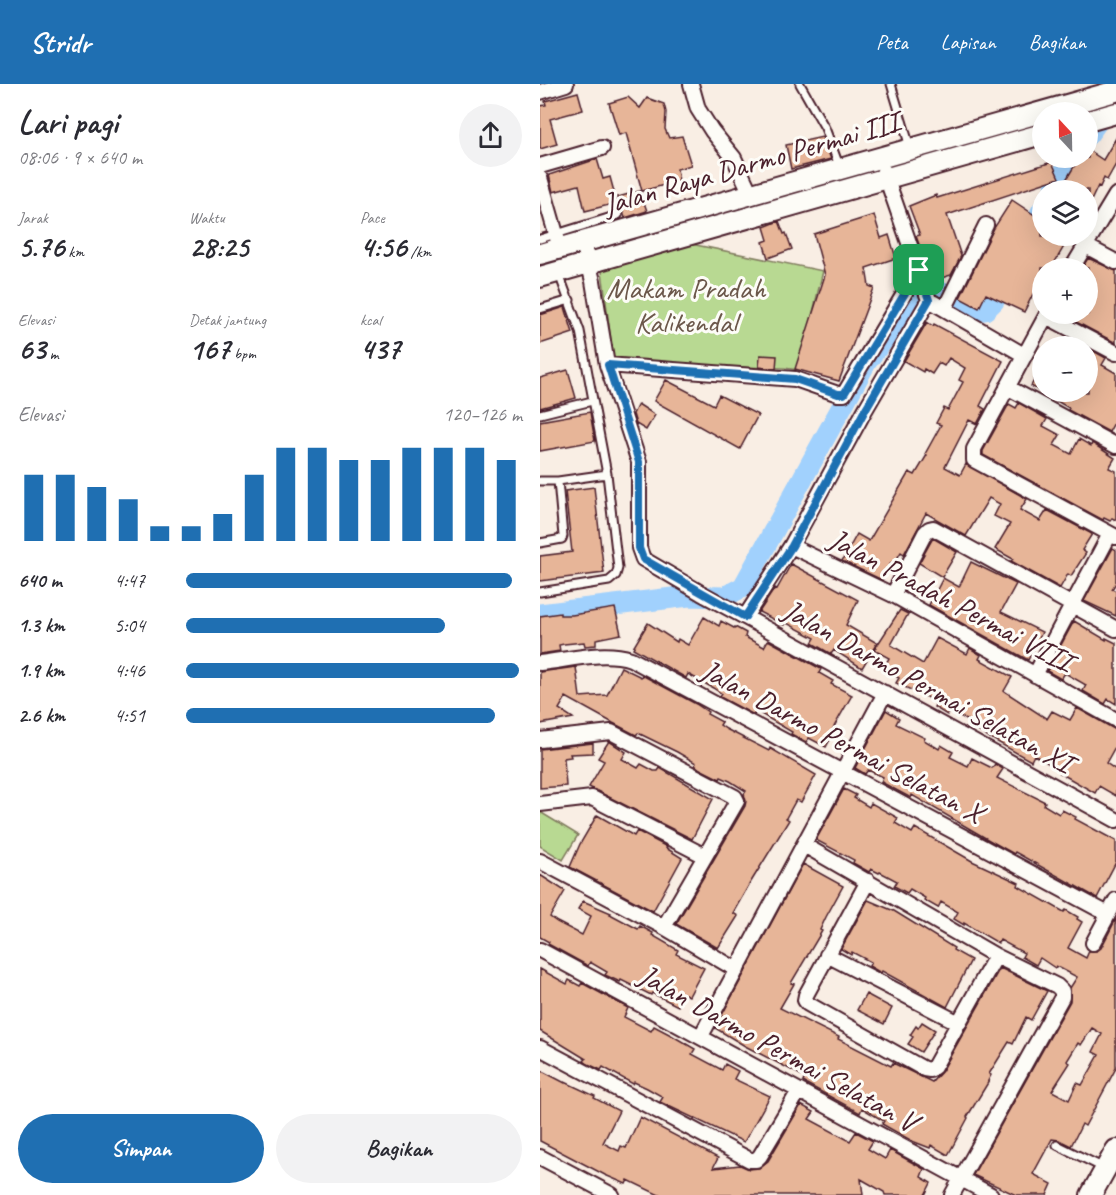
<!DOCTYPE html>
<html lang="id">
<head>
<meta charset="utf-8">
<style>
	body { margin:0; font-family:Caveat,sans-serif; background:#f2f2f3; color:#2b2b33; height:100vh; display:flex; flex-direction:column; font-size:22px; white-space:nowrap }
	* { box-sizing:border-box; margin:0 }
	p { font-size:20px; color:#7c7c81 }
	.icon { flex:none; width:33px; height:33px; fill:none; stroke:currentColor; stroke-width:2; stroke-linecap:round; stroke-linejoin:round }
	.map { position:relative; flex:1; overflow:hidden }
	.details { display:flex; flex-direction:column; background:#fff; width:540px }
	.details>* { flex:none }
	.needle { width:39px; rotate:338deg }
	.tools { position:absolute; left:492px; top:18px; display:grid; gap:12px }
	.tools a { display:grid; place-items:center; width:66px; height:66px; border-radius:50%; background:#fff; box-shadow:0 6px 24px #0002; font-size:30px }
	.pin { position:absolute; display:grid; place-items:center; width:51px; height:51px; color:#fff; margin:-26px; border-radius:12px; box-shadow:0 3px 9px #0006 }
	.round { display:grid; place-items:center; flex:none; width:63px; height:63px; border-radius:32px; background:#f2f2f3 }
	.head { display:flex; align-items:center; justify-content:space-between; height:102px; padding:0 18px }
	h1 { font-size:33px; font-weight:700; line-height:45px }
	.metrics { display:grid; grid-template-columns:repeat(3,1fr); gap:9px; height:102px; padding:6px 18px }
	.metrics div { display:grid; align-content:center }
	.metrics b { font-size:30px; font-weight:700 }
	.metrics small { font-size:16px; font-weight:400 }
	.metrics p { font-size:16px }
	.chart { height:168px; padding:12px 18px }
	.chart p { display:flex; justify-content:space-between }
	.chart svg { width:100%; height:108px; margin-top:6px; stroke:#1f6fb2; stroke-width:6 }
	.primary-button { display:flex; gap:12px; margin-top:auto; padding:12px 18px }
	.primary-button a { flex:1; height:69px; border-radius:36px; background:#1f6fb2; color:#fff; font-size:24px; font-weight:700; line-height:69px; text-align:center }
	.primary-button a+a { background:#f2f2f3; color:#2b2b33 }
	ul { padding:0 18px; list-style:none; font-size:20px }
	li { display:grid; grid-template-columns:96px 72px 1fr; align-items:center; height:45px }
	li i { height:15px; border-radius:8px; background:#1f6fb2 }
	header { display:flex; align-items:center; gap:36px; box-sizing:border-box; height:84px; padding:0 30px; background:#1f6fb2; color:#fff }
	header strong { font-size:28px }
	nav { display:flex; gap:33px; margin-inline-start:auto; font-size:21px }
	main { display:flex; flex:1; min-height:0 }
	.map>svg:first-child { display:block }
	.green { fill:#b8d992; stroke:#817c5e; stroke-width:1.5 }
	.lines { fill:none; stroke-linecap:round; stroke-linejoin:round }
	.river { stroke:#a1d1fd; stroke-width:21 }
	.building { fill:#e7b598; stroke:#4a1f2b; stroke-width:1.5; fill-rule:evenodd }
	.lane-casing { stroke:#4a1f2b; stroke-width:11 }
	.street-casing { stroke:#4a1f2b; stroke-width:18 }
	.secondary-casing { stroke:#4a1f2b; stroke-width:24 }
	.lane { stroke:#fdfcf7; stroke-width:7 }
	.street { stroke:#fdfcf7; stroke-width:14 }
	.secondary { stroke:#fdfcf7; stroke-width:20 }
	.route-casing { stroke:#fff; stroke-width:12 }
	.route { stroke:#1f6fb2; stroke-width:8 }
	.labels { text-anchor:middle; stroke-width:6; stroke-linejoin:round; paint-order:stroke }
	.street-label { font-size:30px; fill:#4a1f2b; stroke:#fdfcf7 }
	.park-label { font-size:30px; fill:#6b574a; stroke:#fdfcf7 }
</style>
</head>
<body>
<header>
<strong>Stridr</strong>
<nav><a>Peta</a><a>Lapisan</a><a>Bagikan</a></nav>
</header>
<main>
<section class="details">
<div class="head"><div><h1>Lari pagi</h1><p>08:06 · 9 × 640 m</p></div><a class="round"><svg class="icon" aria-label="share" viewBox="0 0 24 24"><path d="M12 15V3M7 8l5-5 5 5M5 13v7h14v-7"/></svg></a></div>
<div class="metrics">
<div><p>Jarak</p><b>5.76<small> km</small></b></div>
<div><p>Waktu</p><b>28:25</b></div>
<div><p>Pace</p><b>4:56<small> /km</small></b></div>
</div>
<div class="metrics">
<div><p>Elevasi</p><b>63<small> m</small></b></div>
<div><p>Detak jantung</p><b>167<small> bpm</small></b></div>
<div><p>kcal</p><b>437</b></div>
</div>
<div class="chart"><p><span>Elevasi</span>120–126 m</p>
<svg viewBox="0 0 160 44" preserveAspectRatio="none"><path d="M5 44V17M15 44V17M25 44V22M35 44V27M45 44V38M55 44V38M65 44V33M75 44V17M85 44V6M95 44V6M105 44V11M115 44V11M125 44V6M135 44V6M145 44V6M155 44V11"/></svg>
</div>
<ul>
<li><b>640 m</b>4:47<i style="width:97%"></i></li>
<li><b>1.3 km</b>5:04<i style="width:77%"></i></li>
<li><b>1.9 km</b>4:46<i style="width:99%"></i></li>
<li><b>2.6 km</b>4:51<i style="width:92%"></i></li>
</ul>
<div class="primary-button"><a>Simpan</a><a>Bagikan</a></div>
</section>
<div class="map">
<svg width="576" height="1111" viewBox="0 0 576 1111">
	<rect width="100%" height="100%" fill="#f9eee4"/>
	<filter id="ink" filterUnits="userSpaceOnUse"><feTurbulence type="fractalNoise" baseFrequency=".0167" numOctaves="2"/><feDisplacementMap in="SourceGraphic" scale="12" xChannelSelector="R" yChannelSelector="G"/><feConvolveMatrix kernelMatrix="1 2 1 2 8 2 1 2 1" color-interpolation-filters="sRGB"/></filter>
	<g filter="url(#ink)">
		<path class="green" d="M151 160 283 187 259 286 244 284 74 280 61 179Z
			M0 728 38 751 23 776 0 762Z"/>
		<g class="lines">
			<path class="river" d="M548 51 576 12
				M514 106 532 74
				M485 159 502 126
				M394 205 407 211
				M420 217 440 226H445L454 217 469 189
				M0 530 149 512 184 513 203 503 327 277 377 213"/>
		</g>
		<path class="building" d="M38 8 43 26 10 35 17 60 0 65V22L6 21 5 17Z
			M88 13 100 24 107 14 124 20 126 28 125 45 129 54 142 52 151 81 137 85 139 97 102 107 86 49 79 51 69 19Z
			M282 53 291 75 251 85 246 61Z
			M576 54V80L567 96 564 94 560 103 558 102 548 123V106H520L539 74H548V66L563 76Z
			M57 75 63 95 70 93 77 119 45 127 39 101 13 108 9 91Z
			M512 78 519 94 407 131 421 172 411 191 392 197 376 152 380 151 369 122 396 111 397 114Z
			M100 107 107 127 85 134 78 113Z
			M472 116 502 136V152H530L515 178 523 184H502V215L493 210 484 228 446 210 439 224 420 214 454 144Z
			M334 131 341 154 349 151 356 174 326 184 329 202 334 204 299 297 255 285 285 191 274 150Z
			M239 137 244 150 246 149 252 165 228 174 223 158 228 156 224 143Z
			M548 174 576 187V259L521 230H548V201L551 195 548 193V184H542Z
			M25 223 33 249 0 260V231Z
			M387 238 393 242 394 240 463 277 440 322 445 325 437 340 429 336 405 383 420 391 426 380 487 415 480 426 500 437 507 426 552 450 542 466 546 469 531 492 528 490 520 504 471 477 473 475 455 465 470 440 454 432 460 420 449 414 426 452 386 429 364 470 361 468 353 481 351 479 342 496 302 477 317 450 329 457 369 388 375 391 387 371 385 370 401 341 396 339 404 324 408 326 423 298 419 296 425 284 409 274 404 282 399 279 392 290 384 285 383 288 364 277Z
			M548 264 566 274 562 281 576 289V335L569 348 528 326 529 324 491 302 502 282V308H548Z
			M220 271 237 272 236 285 219 283Z
			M28 286 36 314 0 324V294Z
			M126 296 174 321 179 311 218 331 200 365 114 317Z
			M479 319 507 335 503 342 520 351 514 361 531 370 539 355 551 362 552 359 575 374 569 384 576 387V436L572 434 570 437 564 434 563 436 443 371V367L469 320 476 324Z
			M98 320 115 331 106 346 96 340 93 330Z
			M50 328 55 357 0 367V337Z
			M54 403 64 489 0 497V472L32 468 25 407Z
			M393 454 417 468 402 493 379 479Z
			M573 464 576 466V499L572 505 576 507V532L544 517Z
			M431 478 476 500 461 528 502 548 488 576 389 521 403 494 419 503Z
			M251 480 318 516 306 541 337 559 322 584 294 566 291 570 272 559 275 554 245 538 244 541 219 528 235 504 237 505Z
			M75 524 81 550 56 555V561L45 562 44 558 24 560 19 561 20 567 0 570V532L20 529V531H32Z
			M360 526 368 530 351 561 383 580 397 554 427 570 430 564 441 571 439 575 472 593 464 607 507 635 512 627 530 636 537 624 576 646V661L566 679 576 686V712L559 702 555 709 520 689 522 687 494 671 491 677 438 647 440 644 410 626 407 631 394 623 397 618 356 599 359 594 343 585 349 574 334 566Z
			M164 533 179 542 181 537 194 544 195 543 206 549 205 553 224 563 228 556 281 585 279 589 293 597 291 600 312 611 295 641 291 649 293 650 286 663 269 654 266 658 251 650 252 648 216 627 214 631 180 613 182 610 173 604 148 590 146 594 93 564 108 539 137 558 138 555 148 561Z
			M534 537 566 556V554L576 559V620L568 615 565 620 543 607 546 601 525 589 521 595 507 587Z
			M36 583 40 613 67 611 81 583 101 593 102 591 156 620 168 628 167 630 182 638 180 641 186 645 229 667 230 664 276 691 261 718 256 716 246 734 249 736 209 801 193 829 198 832 178 864 136 840 205 722 206 717 204 710 206 707 190 697 181 693 180 695 160 685 155 681 156 679 137 668 98 649 96 651 73 639 26 613 19 625 33 634 0 640V588Z
			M346 626 359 634 356 640 385 654 384 656 399 665 401 661 413 668 410 673 428 682 432 674 452 684 455 680 463 685 457 694 505 718 504 721 519 730 522 726 536 733 535 735 576 757V778L557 814 475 768 474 770 449 756 372 711 371 714 341 698 343 693 328 686 325 690 315 684Z
			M69 657 86 668 82 675 98 684 101 680 114 687H118L120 684 173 715 152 755 49 703 64 677 58 674Z
			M53 659V669L30 670 31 673 24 674 26 702 0 704V665Z
			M304 705 316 711 314 714 329 723 331 719 358 734 355 739 372 749 375 744 432 777 479 799 478 802 524 828 526 826 538 833 537 835 542 838 528 864 546 874 549 867H557L561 864 576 835V984L545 1042 542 1040 531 1062 519 1056 512 1055 493 1090 512 1100 507 1111H476L433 1091 530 917V904L537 893 516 882 515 884 500 874 496 881 482 873 484 869 460 856 458 859 424 839V841L414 835 418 828 401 818 398 824 384 816 385 814 370 805 367 809 354 802 357 797 340 788 339 789 331 785 329 788 313 779 314 776 276 756ZM552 944 562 950 553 968 559 971 542 1001 537 999 529 1016 512 1007 530 979 527 977 538 959 541 961Z
			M57 731 94 752 97 747 127 763 126 764 142 774 113 827 30 783 40 760Z
			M263 780 303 802 286 833 280 846 282 847 251 899 254 900 240 924 299 953 298 955 351 982 353 979 392 998 402 987 460 884 507 907 491 936 486 933 473 960 469 958 449 990 451 991 448 997H449L427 1033 428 1034 408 1071 391 1061 390 1064 372 1057 342 1040 344 1037 322 1024 320 1029 263 998 265 993 205 962 175 944Z
			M0 791 25 807 10 833 17 838 42 851 51 832 38 825 43 817 71 829 70 830 98 845 100 842 113 849 112 851 138 866 136 870 164 884 149 912 145 910 138 922 112 909 111 911 81 896 80 898 65 891 67 888 50 878 48 882 8 860 9 858 0 853Z
			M328 816 354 827 414 864 413 866 431 876 407 923 342 887 341 889 329 882 331 878 312 868 311 871 301 865Z
			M0 885 27 900 29 896 40 902 42 899 88 924 84 933 111 947 114 942 131 951 155 965 152 970 182 986 185 980 198 987 194 995 230 1012 204 1058 120 1018 123 1013 107 1004 94 998 93 1000 63 983 61 986 48 980 44 977 46 975 0 947Z
			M326 910 352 924 344 940 317 926Z
			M382 938 395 946 381 968 368 960 373 953 370 951 376 942 378 944Z
			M0 986 25 999V998L55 1012 54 1014 79 1027 63 1059 79 1067 81 1062 86 1064 100 1033 178 1074 173 1084 200 1081 209 1085 219 1084 228 1077 261 1021 274 1028 269 1035 310 1057 316 1048 333 1057 328 1065 345 1075 350 1066 384 1085 381 1093 391 1099 385 1111H345L344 1108 321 1095 323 1111H119L88 1096 86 1100 65 1091 0 1057Z"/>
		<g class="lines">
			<g class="lane-casing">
				<path id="lane" d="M260 0 285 44 300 84
					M351 0 370 63
					M0 155 78 131
					M0 225 30 216
					M0 330 52 317
					M0 397H18L67 390
					M0 459 22 455 23 452 18 397
					M0 508 69 497 76 491 78 484 67 390 40 247 19 190
					M517 1061 564 1084"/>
			</g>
			<g class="street-casing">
				<path id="street" d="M151 0 158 25 172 47 194 74 211 110
					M0 8 26 0
					M0 82 62 64
					M0 94 20 164
					M43 158 53 197 67 281 99 378V464L103 475 161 509 576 736
					M544 161 576 178
					M532 184 576 111
					M389 216 484 271
					M405 224 446 141
					M507 230 434 365V376L576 453
					M506 232 576 269
					M67 281 255 295 298 310H304L379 185
					M467 303 576 362
					M251 462 353 511 576 636
					M353 511 385 449 389 445 393 444 576 545
					M205 533 251 462 325 326 389 216 344 87
					M0 579C29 576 63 566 91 575L568 830
					M495 591 570 450
					M0 656 71 648 195 713 197 717 124 843
					M0 720 52 714 165 772
					M264 761 456 872 517 902 522 907V913L412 1111
					M0 777 124 843 197 886
					M328 797 266 911 265 916 268 920 384 985 390 986 394 983 456 872
					M553 859 576 816
					M0 866 451 1111
					M287 871 419 939
					M161 952 345 609
					M0 964 210 1076H216L220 1072 259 1007
					M0 1073 72 1111"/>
			</g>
			<g class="secondary-casing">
				<path id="secondary" d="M548 37 576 29
					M0 170 576 7
					M0 193 502 50
					M551 1111 576 1066"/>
			</g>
			<use href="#lane" class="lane"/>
			<use href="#street" class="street"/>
			<use href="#secondary" class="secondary"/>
		</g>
	</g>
	<g class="lines" filter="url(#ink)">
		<g class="route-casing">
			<path id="route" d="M379 186 389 216 325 326 252 462 205 533 103 475 99 464V378L68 281 255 295 298 310H304Z"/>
		</g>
		<use href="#route" class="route"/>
	</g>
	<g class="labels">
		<g class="street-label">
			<text transform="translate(211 79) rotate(-16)" y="10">Jalan Raya Darmo Permai III</text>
			<text transform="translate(411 516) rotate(28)" y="10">Jalan Pradah Permai VIII</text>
			<text transform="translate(388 602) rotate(29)" y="10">Jalan Darmo Permai Selatan XI</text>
			<text transform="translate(302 657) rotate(28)" y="10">Jalan Darmo Permai Selatan X</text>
			<text transform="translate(238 964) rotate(29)" y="10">Jalan Darmo Permai Selatan V</text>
		</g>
		<g class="park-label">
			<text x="146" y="214">Makam Pradah<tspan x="146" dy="34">Kalikendal</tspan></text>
		</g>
	</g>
</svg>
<div class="tools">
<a><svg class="needle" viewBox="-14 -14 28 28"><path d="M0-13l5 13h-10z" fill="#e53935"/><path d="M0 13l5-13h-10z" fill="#7c7c81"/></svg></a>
<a><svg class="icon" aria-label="layers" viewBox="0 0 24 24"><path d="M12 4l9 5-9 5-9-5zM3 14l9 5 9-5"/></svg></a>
<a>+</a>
<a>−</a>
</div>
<div class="pin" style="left:379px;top:186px;background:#1e9e55"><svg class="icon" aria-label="arrive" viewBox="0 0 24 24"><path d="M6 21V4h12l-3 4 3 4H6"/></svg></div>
</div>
</main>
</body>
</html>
